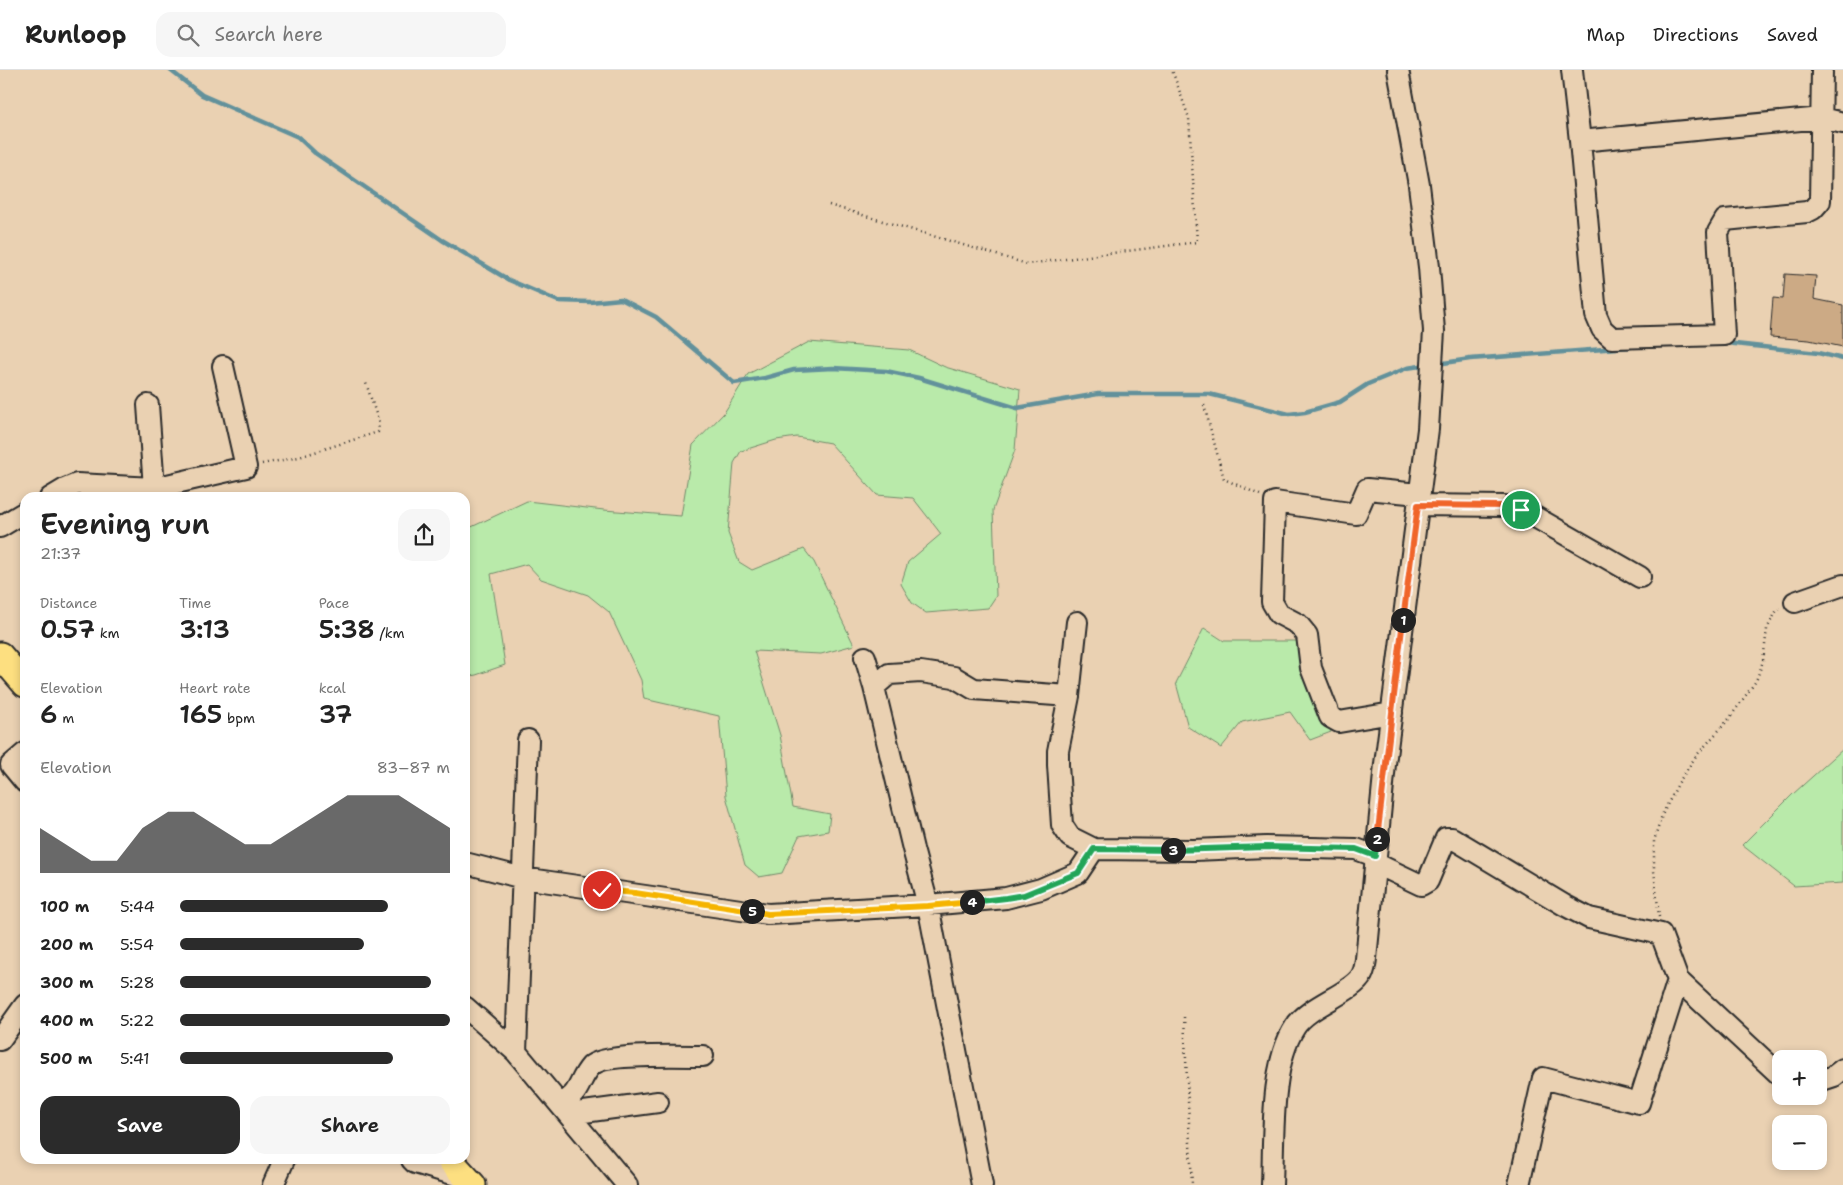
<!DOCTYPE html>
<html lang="en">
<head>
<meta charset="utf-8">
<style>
	body { margin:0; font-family:"Shantell Sans",sans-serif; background:#f6f6f6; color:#222; height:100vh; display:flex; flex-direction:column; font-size:19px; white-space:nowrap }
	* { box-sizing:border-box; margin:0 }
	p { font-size:16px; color:#767676 }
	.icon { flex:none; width:28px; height:28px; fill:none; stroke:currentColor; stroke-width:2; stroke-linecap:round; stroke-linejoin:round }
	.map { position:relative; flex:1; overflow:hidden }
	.panel { position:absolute; left:20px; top:422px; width:450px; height:672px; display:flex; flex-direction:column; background:#fff; border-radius:15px; box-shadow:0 2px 8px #0003 }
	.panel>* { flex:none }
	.buttons { position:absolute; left:1772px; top:980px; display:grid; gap:10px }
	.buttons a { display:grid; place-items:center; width:55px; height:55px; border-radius:10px; background:#fff; box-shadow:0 2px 8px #0003; font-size:25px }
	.pin { position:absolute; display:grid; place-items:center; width:42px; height:42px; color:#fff; margin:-21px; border:2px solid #fff; border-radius:50%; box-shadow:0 1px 5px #0007 }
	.km { position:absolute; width:25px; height:25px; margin:-12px; border-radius:50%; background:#222; color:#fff; font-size:14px; line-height:25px; text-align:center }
	.round { display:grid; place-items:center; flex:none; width:52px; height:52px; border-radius:15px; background:#f6f6f6 }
	.headline { display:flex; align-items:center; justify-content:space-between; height:85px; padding:0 20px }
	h1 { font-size:28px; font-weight:600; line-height:38px }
	.metrics { display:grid; grid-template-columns:repeat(3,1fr); gap:8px; height:85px; padding:5px 20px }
	.metrics div { display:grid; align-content:center }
	.metrics b { font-size:25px; font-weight:600 }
	.metrics small { font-size:14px; font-weight:400 }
	.metrics p { font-size:14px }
	.chart { height:140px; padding:10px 20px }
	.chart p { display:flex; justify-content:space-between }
	.chart svg { width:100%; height:90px; margin-top:5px; fill:#2b2b2b; opacity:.7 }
	.button { display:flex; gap:10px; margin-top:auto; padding:10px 20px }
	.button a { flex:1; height:58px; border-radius:15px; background:#2b2b2b; color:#fff; font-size:20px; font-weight:600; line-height:58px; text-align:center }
	.button a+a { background:#f6f6f6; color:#222 }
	ul { padding:0 20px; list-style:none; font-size:16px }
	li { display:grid; grid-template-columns:80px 60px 1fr; align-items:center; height:38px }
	li i { height:12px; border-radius:6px; background:#2b2b2b }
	header { display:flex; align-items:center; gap:30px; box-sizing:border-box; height:70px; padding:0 25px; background:#fff; border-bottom:1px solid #e0e0e0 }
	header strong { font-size:24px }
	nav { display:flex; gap:28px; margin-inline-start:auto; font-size:18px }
	.search { width:350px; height:45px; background:#f6f6f6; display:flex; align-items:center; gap:12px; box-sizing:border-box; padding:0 18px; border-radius:15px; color:#767676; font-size:19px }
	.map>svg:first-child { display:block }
	.green { fill:#b9eaaa; stroke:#728a6a }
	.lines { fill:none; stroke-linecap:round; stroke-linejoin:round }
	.stream { stroke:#62919b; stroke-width:4.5 }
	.building { fill:#ccaa85; stroke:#2b2b2b }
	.minor-casing { stroke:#2b2b2b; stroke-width:24 }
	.major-casing { stroke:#2b2b2b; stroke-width:29 }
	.path { stroke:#2b2b2b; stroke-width:2.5; stroke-dasharray:1 4; stroke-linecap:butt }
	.minor { stroke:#ead1b2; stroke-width:20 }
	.major { stroke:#fddf80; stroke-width:25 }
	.split-1-casing { stroke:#fff; stroke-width:10 }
	.split-2-casing { stroke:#fff; stroke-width:10 }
	.split-3-casing { stroke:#fff; stroke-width:10 }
	.split-4-casing { stroke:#fff; stroke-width:10 }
	.split-5-casing { stroke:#fff; stroke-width:10 }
	.split-6-casing { stroke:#fff; stroke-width:10 }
	.split-1 { stroke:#f0652b; stroke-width:6 }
	.split-2 { stroke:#f0652b; stroke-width:6 }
	.split-3 { stroke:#22a559; stroke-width:6 }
	.split-4 { stroke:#22a559; stroke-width:6 }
	.split-5 { stroke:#f5b400; stroke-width:6 }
	.split-6 { stroke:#f5b400; stroke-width:6 }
</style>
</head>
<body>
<header>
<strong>Runloop</strong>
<div class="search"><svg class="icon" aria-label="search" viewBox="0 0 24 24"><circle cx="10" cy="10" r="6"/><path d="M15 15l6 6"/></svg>Search here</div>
<nav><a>Map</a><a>Directions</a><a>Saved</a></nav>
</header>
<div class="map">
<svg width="1843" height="1115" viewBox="0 0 1843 1115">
	<rect width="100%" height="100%" fill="#ead1b2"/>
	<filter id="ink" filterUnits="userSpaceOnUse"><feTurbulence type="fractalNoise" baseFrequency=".02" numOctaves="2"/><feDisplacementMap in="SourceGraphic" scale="10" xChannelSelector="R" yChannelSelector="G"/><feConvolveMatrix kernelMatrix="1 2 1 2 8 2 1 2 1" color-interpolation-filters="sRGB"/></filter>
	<g filter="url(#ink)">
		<path class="green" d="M809 272 909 280 945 297 1020 319 1015 380 993 440 996 526 988 538 926 543 912 533 901 514 908 492 941 464 913 428 877 425 830 373 797 367 776 370 741 381 734 393 728 463 739 492 752 500 804 479 814 492 854 575 821 584 754 581 780 665 793 737 830 744 828 761 799 766 782 803 759 807 745 795 726 726 719 646 644 629 641 610 609 542 588 525 541 509 527 494 491 504 505 595 476 605 465 607V460L527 431 604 440 681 446 693 375 724 343 748 304Z
			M1204 558 1224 571H1302L1331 662 1310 670 1290 642 1242 652 1221 678 1188 657 1176 613Z
			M1843 679V813L1794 816 1742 775 1793 724Z"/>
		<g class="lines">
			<path class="stream" d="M170 0 202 25 298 67 315 83 442 170 509 210 558 231 590 232 621 229 656 247 734 313 765 308 794 300 833 298 886 301 919 308 1017 338 1098 324H1209L1289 344 1305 342 1340 332 1368 314 1407 298 1427 295
				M1726 273 1818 283 1843 289
				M1437 294 1470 289 1631 277"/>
		</g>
		<path class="building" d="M1785 204 1816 206 1814 229 1843 235V277L1809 270 1770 267 1773 228 1783 229Z"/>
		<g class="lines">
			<g class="minor-casing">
				<path id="minor" d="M1572 0 1580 71 1596 245 1602 259 1612 268 1724 265 1718 162 1725 150 1807 142 1813 139 1820 131 1822 0
					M1580 71 1822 48 1843 53
					M148 335 154 418
					M50 428 65 419 77 414 154 418 246 397 223 296
					M1418 435 1505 436 1521 439 1640 507
					M0 457 25 442
					M1795 532 1843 515
					M1077 552 1069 626 1058 681V695L1062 755 1070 767 1094 779
					M865 587 874 617
					M1392 643 1339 652 1330 647 1311 598 1307 565 1298 554 1279 544 1272 532 1275 432 1356 444 1367 419 1419 424
					M25 683 11 695 25 712
					M465 793 523 808 768 844 928 835 1006 828 1041 819 1078 803 1094 779 1194 780 1266 777 1356 779 1375 786
					M1375 793 1421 815 1428 811 1446 768H1452L1564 835 1589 848 1661 864 1678 910 1639 1033 1543 1008 1519 1115
					M1678 910 1781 1006
					M465 937 516 982 627 1115
					M0 970 25 935
					M516 982 528 670
					M1819 1011 1834 1006 1843 999
					M560 1034C582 1023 577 1012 591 996 603 983 683 986 703 986
					M569 1044 658 1032
					M412 1090 415 1093 466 1108
					M273 1115 284 1090
					M982 1115 928 835 913 779 874 617 889 604 921 602 954 607 974 619 1069 626
					M1272 1115C1274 1069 1270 995 1295 957 1309 935 1353 923 1362 905 1366 898 1366 887 1367 879L1385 694 1428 359 1434 261 1429 197 1419 115 1398 0"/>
			</g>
			<g class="major-casing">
				<path id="major" d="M0 585 25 614
					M450 1090 473 1115"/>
			</g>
			<path class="path" d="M829 135 1027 194 1197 172 1189 48 1172 0
				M1204 335 1224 409 1260 425
				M262 394 299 387 378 362 379 353 366 313
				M1659 847 1654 801V771L1662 745 1679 712 1696 686 1729 649 1756 611 1763 591 1767 559 1777 540 1780 539
				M1184 947 1192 1115"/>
			<use href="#minor" class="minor"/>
			<use href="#major" class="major"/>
		</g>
	</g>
	<g class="lines" filter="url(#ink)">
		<g class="split-1-casing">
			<path id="split-1" d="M1403 550 1418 435 1505 436 1521 440"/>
		</g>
		<g class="split-2-casing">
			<path id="split-2" d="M1377 769 1403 550"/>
		</g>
		<g class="split-3-casing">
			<path id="split-3" d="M1173 780 1266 777 1356 779 1375 786 1377 769"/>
		</g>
		<g class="split-4-casing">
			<path id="split-4" d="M972 832 1006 828 1024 825 1078 803 1094 779 1173 780"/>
		</g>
		<g class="split-5-casing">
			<path id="split-5" d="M752 841 768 844 928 836 972 832"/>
		</g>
		<g class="split-6-casing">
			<path id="split-6" d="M602 820 635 823 752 841"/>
		</g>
		<use href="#split-1" class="split-1"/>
		<use href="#split-2" class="split-2"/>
		<use href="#split-3" class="split-3"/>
		<use href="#split-4" class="split-4"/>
		<use href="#split-5" class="split-5"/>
		<use href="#split-6" class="split-6"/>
	</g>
</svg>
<div class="buttons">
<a>+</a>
<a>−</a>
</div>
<div class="pin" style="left:1521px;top:440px;background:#1e9e55"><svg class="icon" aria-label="arrive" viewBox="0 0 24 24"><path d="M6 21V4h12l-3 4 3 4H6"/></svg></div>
<div class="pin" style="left:602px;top:820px;background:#d93025"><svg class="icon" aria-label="check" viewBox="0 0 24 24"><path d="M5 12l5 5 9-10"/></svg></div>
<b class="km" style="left:1403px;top:550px">1</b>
<b class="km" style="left:1377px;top:769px">2</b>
<b class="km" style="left:1173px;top:780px">3</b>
<b class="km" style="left:972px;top:832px">4</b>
<b class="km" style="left:752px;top:841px">5</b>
<section class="panel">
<div class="headline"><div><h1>Evening run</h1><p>21:37</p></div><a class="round"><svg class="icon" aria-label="share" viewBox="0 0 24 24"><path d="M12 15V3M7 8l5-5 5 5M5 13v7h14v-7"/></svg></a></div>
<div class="metrics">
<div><p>Distance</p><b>0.57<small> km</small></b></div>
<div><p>Time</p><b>3:13</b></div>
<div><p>Pace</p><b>5:38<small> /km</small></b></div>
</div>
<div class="metrics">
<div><p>Elevation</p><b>6<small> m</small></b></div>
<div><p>Heart rate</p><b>165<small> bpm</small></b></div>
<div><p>kcal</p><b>37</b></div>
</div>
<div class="chart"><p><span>Elevation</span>83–87 m</p>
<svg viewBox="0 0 160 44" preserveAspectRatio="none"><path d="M0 44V22L10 30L20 38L30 38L40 22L50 14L60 14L70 22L80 30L90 30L100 22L110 14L120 6L130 6L140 6L150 14L160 22V44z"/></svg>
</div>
<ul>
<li><b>100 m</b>5:44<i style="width:77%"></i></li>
<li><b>200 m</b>5:54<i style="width:68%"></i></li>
<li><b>300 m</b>5:28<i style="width:93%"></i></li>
<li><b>400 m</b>5:22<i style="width:100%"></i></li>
<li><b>500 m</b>5:41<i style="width:79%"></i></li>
</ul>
<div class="button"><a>Save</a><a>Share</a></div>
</section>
</div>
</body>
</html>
